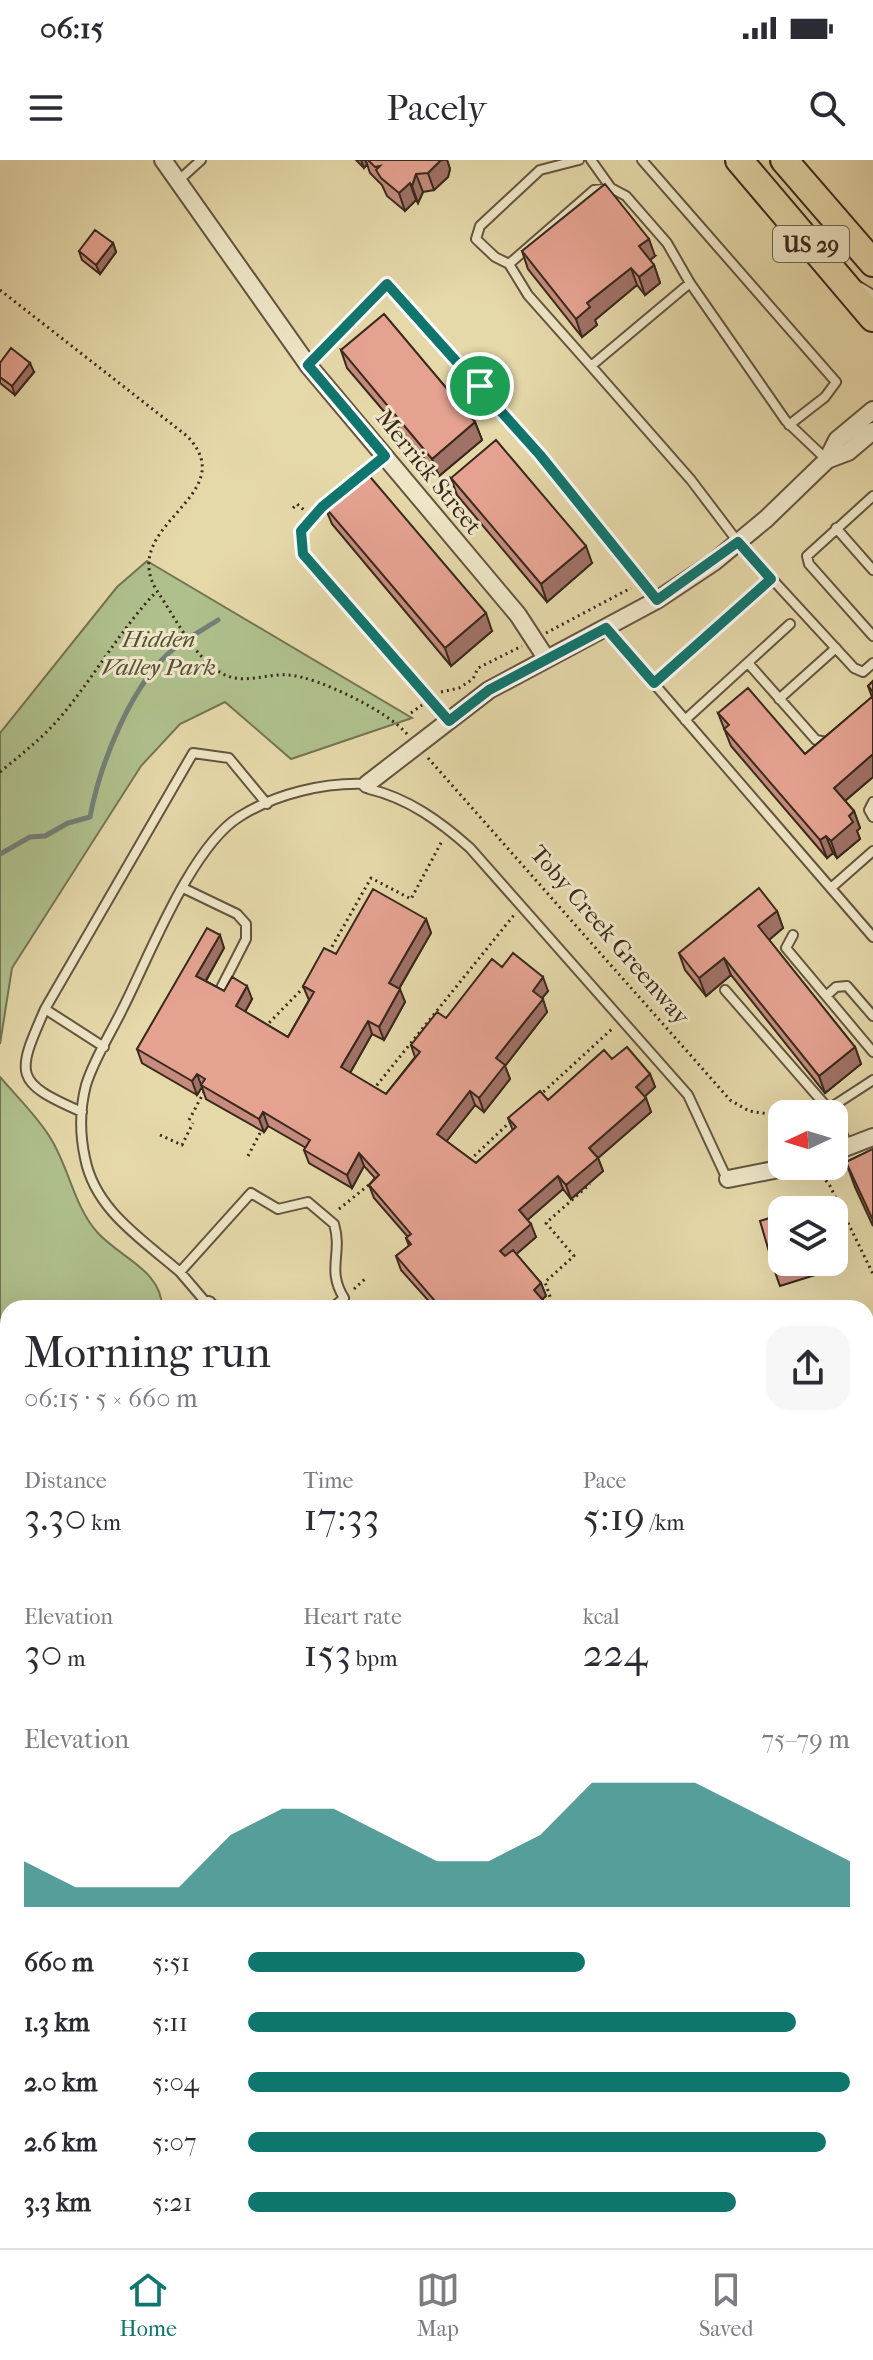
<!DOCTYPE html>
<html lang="en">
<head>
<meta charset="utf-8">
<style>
	body { margin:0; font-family:"IM FELL French Canon",serif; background:#f7f7f7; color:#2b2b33; height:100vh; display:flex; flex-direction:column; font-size:30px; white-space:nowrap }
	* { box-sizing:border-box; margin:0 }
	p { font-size:26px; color:#7c7c81 }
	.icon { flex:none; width:44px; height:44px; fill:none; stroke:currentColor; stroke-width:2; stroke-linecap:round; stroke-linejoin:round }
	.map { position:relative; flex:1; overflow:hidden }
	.side { position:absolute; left:0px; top:1140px; width:874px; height:948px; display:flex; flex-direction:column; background:#fff; border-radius:24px 24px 0 0; box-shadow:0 8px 32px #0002 }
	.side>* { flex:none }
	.needle { width:52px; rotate:266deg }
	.buttons { position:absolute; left:768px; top:940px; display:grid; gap:16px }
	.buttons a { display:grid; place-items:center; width:80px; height:80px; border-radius:16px; background:#fff; box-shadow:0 8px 32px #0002; font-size:40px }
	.pin { position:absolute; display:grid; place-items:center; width:68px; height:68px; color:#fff; margin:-34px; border:4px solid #fff; border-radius:50%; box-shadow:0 2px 8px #0007 }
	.round { display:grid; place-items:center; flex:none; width:84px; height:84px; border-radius:24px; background:#f7f7f7 }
	.summary { display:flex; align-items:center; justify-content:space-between; height:136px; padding:0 24px }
	h1 { font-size:44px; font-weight:600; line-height:60px }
	.metrics { display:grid; grid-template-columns:repeat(3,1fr); gap:12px; height:136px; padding:8px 24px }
	.metrics div { display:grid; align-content:center }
	.metrics b { font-size:40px; font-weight:600 }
	.metrics small { font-size:22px; font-weight:400 }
	.metrics p { font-size:22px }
	.chart { height:224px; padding:16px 24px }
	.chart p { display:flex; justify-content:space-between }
	.chart svg { width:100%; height:144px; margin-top:8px; fill:#0f766e; opacity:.7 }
	ul { padding:0 24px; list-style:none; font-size:26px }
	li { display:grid; grid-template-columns:128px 96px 1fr; align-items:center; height:60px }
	li i { height:20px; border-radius:10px; background:#0f766e }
	.status { display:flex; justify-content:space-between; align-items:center; height:56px; padding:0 40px; background:#fff; direction:ltr }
	.status svg { height:22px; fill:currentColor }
	header { display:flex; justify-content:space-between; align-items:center; height:104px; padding:0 24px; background:#fff; font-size:36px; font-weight:600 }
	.tabs { display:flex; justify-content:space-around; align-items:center; height:112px; border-top:2px solid #e1e1e2; background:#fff; font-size:22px; color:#7c7c81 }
	.tabs a { display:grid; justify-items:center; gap:4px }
	.tabs .selected { color:#0f766e }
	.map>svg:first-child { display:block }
	.green { fill:#afc08c; stroke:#747454; stroke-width:2 }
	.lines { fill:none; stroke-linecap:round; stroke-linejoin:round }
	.stream { stroke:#737f77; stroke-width:5 }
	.lane-casing { stroke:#64553f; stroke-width:12 }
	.street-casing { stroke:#64553f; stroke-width:20 }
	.primary-casing { stroke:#39291c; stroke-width:30 }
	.path { stroke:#39291c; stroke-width:3; stroke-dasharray:2 4; stroke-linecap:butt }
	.lane { stroke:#eee6c7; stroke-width:8 }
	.street { stroke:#eee6c7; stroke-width:16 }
	.primary { stroke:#e5d8a9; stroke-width:26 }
	.wall { fill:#c58b7d; stroke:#39291c; stroke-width:2 }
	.shaded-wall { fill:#a07166; stroke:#39291c; stroke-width:2 }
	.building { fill:#e5a291; stroke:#39291c; stroke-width:2 }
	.route-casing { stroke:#fff; stroke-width:16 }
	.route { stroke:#0f766e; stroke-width:10 }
	.labels { text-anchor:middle; stroke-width:6; stroke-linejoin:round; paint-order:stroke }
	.shield { fill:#eee6c7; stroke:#6f624f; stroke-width:2 }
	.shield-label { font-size:22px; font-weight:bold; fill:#39291c }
	.street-label { font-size:24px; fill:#39291c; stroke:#eee6c7 }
	.park-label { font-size:24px; font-style:italic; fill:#564f38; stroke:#eee6c7 }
</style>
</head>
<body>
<div class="status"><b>06:15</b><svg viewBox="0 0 49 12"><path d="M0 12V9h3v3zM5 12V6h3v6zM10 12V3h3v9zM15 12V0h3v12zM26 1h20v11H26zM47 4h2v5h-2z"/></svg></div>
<header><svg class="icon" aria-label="menu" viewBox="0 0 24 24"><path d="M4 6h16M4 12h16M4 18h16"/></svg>Pacely<svg class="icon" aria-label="search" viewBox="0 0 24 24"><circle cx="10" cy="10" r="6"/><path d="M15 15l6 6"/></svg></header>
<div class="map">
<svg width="873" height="2088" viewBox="0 0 873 2088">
	<rect width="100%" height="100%" fill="#e5d8a9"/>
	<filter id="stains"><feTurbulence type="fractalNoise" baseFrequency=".0025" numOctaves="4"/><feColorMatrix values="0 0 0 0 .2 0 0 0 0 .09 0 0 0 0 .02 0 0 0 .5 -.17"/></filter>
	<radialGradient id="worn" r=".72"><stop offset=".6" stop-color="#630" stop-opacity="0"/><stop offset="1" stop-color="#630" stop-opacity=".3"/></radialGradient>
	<path class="green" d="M147 401 412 558 291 599 225 542 180 564 141 606 12 808 0 884V573L117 427Z
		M0 917C17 937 38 957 51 979 69 1008 74 1046 97 1072 120 1098 162 1110 162 1148H8V1337L0 1348Z"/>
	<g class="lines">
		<path class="stream" d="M0 694 30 677 45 676 68 663 90 657C100 604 132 521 176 487 189 477 204 469 218 460
			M0 1703 8 1706
			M606 2080 617 2088"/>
		<g class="lane-casing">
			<path id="lane" d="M591 0 611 28
				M642 0 836 222 825 237 789 265
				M178 21 201 0
				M509 104 495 97 476 79 480 66 540 10 579 0
				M690 123 591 206 528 135 509 104 594 30 611 28 626 36 667 83 690 123 786 261 827 300
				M860 127 873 135
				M309 205 387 124 540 295 657 440
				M591 206 691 320 738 382 854 508 863 512 873 503
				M384 296 322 347 301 371 303 394 449 561
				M873 336 807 396 809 404 873 476
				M836 368 873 410
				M606 468 873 777
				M748 503 816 580 827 582
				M654 523 771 419
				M779 539 836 488
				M685 560 790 464
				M873 642 869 650 873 657
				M183 728 237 754 246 764V779L221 828
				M831 728 873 691
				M793 775 786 788 873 892
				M725 830 833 954
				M826 836 836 827 847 826 873 856
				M45 849 193 593 229 598 267 644
				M830 948 873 920
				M82 952C13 922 16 915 45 849L104 887
				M834 956 848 986
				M180 1112C142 1079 95 1050 85 998 80 975 80 948 86 925 94 899 111 873 123 848 149 797 191 687 239 657 275 634 324 622 367 624L369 629C408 638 441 662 470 688L688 935 727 1019
				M209 1146 180 1112 251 1033 278 1049 308 1042 334 1064C343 1094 326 1109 344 1138L332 1148
				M866 1502H873"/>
		</g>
		<g class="street-casing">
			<path id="street" d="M163 0 308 205 518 455 546 498
				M827 300 848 292 873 271
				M367 624 489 530 657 440 714 402 766 359 827 300 837 280 873 250
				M834 992 873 977
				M728 1019 794 1006
				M204 1148 208 1145
				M0 1381 8 1371
				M866 1575H873
				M0 1853 7 1836
				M0 1970 8 1972
				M382 2080 392 2088
				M813 2080 823 2088
				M36 2088V2080"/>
		</g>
		<g class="primary-casing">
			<path id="primary" d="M739 0 873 158
				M784 0 873 103"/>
		</g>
		<path class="path" d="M0 130 187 276C246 337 112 365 159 434 176 459 196 500 223 514 244 525 267 513 289 515 318 517 389 552 407 574
			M293 348 297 344 304 350
			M546 473 631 428
			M441 532 459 528 473 519 478 508 522 486
			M411 553 422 545
			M428 598 730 940 749 951 782 956
			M0 612C23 593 44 577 63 554 96 514 121 469 156 432
			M329 792 371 718 411 739 442 681
			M265 867 304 827
			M373 930 514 755
			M539 936 613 868
			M189 960 204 932
			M160 975 182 985 193 963
			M248 996 260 973
			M470 1000 510 962
			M815 1006 830 1026 873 1114
			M339 1049 370 1024
			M354 1129 366 1118
			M380 1148 386 1142
			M554 1148 545 1122 574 1096 546 1063 590 1024"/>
		<use href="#lane" class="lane"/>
		<use href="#street" class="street"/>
		<use href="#primary" class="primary"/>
	</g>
	<path class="wall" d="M356 0H447L450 9 448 17 434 30 423 32 418 43 416 40 405 51 387 36 382 25 370 13 367 4 364 8Z
		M113 83 116 92 100 114 82 100 79 91Z
		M522 91 655 96 650 100 654 105 660 123 645 135 637 125 595 160 597 165 582 177 528 109Z
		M341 190 475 262 482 280 439 316 347 208Z
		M0 203 34 212 15 235 0 223Z
		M451 318 592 403 547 442 457 335Z
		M325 347 492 471 451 506 332 364Z
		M873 521V617L845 641 854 651 860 668 857 671 860 679 837 698 833 693 827 698 731 586 718 553 805 594 872 537 868 526Z
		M777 751 783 768 769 780 855 887 861 904 825 933 731 815 706 836 685 810 679 793Z
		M426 759 431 773 399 829 405 842 384 880 372 874 350 913 386 934 415 897 411 885 446 858 502 807 548 831 542 838 547 852 505 906 510 919 484 952 475 945 446 981 476 1003 513 971 508 958 548 940 612 899 650 914 655 927 645 936 651 952 598 998 603 1011 571 1039 563 1029 527 1060 536 1077 516 1094 541 1123 546 1136 542 1139 549 1148H435L401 1110 396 1096 409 1086 406 1078 408 1077 374 1038 369 1025 375 1018 364 1006 352 1028 309 1003 304 990 306 988 268 966 264 972 206 939 202 927 197 935 142 903 137 889 224 788 206 821 224 831 252 839 245 852 288 877 309 840 303 826 336 794Z
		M873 989V1066L855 1027 846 1002Z
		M782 1102H811L815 1115 780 1126 775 1112Z
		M866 1505 872 1510 873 1564H871L870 1560 871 1536H866Z
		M866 1592H873V1639L866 1640Z
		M866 1681 873 1684V1730L866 1727Z
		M8 1745V1777H0V1746Z
		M866 1759 873 1762V1807L866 1804Z
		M866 1808 873 1810V1856L866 1853Z
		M866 1879 873 1882V1930L866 1926Z
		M264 2080H302L304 2086 303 2088H272L265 2083Z"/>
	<path class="shaded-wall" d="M361 0H365L367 4 364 8Z
		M441 0H447L450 9 448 17 434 30 428 13Z
		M416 14 423 32 418 43 412 26Z
		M410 23 416 40 405 51 399 33Z
		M649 79 655 96 645 104 639 86Z
		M113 83 116 92 100 114 96 105Z
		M654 105 660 123 645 135 639 117Z
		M631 108 637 125 595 160 597 165 582 177 576 159 587 143Z
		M30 203 34 212 15 235 12 226Z
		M475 262 482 280 439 316 432 299Z
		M586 386 592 403 547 442 541 424Z
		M486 453 492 471 451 506 445 488Z
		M873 594V617L840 645 834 628Z
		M854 651 860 668 857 671 860 679 837 698 831 681 849 656Z
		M826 676 833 693 827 698 820 680Z
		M777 751 783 768 764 784 758 766Z
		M426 759 431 773 394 837 389 823Z
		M220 775 224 788 201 829 196 816Z
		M724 798 731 815 706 836 699 818Z
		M543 817 548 831 537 844 533 831Z
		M247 826 252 839 241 859 236 846Z
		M400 829 405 842 384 880 379 867Z
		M543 839 547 852 505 906 510 919 484 952 479 938 496 898Z
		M368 861 372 874 346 920 341 907Z
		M855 887 861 904 825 933 819 916Z
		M197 914 202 927 197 935 192 921Z
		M650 914 655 927 641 940 636 927Z
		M470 931 475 945 442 987 437 974Z
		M646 938 651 952 598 998 603 1011 571 1039 566 1025 589 988Z
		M263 952 268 966 264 972 259 959Z
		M359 993 364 1006 352 1028 347 1015Z
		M558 1016 563 1029 524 1063 519 1050Z
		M531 1064 536 1077 505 1104 500 1091Z
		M541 1123 546 1136 538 1143 534 1130Z
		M870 1505 872 1510 871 1536 870 1532Z
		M0 2010 3 2018 0 2029Z
		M873 2041V2054L866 2064V2050Z
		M299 2080H302L304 2086 303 2088H293Z"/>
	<path class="building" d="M368 0H441L428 13 416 14 412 26 410 23 399 33 381 18 376 10 380 6 375 7Z
		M605 24 649 79 639 86 654 105 639 117 631 108 587 143 590 147 576 159 522 91Z
		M95 70 113 83 96 105 79 91Z
		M384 154 475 262 432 299 341 190Z
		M11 188 30 203 12 226 0 217V203Z
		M496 280 586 386 541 424 451 318Z
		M366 312 486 453 445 488 325 347Z
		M873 521V532L868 526Z
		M748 528 805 594 873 536V594L834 628 854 651 849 656 853 662 831 681 826 676 820 680 724 569 729 565 718 553Z
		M759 728 777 751 758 766 855 887 819 916 724 798 699 818 679 793Z
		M373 729 426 759 389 823 400 829 379 867 368 861 341 907 386 934 420 892 411 885 437 852 446 858 492 799 502 807 513 793 543 817 533 831 543 839 496 898 505 905 479 938 470 931 437 974 476 1003 516 967 508 958 540 931 548 940 604 890 612 899 627 887 650 914 636 927 646 938 589 988 598 998 566 1025 558 1016 519 1050 531 1064 500 1091 505 1096 513 1090 541 1123 534 1130 549 1147 548 1148H467L465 1147 464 1148H441L396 1096 411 1084 406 1078 411 1074 369 1025 379 1015 359 993 347 1015 304 990 310 980 263 952 259 959 201 925 205 919 197 914 192 921 137 889 207 768 220 775 196 816 224 831 232 817 247 826 236 846 288 877 314 832 303 826 324 788 336 794Z
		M873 989V1060L846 1002Z
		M782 1054V1102H809L775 1112 760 1061Z
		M866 1505H870V1532H866Z
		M871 1533H873V1560H870Z
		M866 1592H873V1614H866Z
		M866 1681 873 1684V1708L866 1706Z
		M8 1745V1767L0 1768V1746Z
		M866 1759 873 1762V1786L866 1783Z
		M866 1808 873 1810V1834L866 1832Z
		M866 1879 873 1882V1909L866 1906Z
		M866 2032 873 2037V2041L866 2050Z
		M270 2080H299L293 2088H281Z
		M464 2080H491L500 2088H469L462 2082Z
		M734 2080H754L764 2088H732L729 2086Z"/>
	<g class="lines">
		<g class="route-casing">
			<path id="route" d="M387 124 540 295 657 440 738 382 771 419 654 523 606 468 489 530 449 561 303 394 301 371 322 347 385 296 308 205Z"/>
		</g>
		<use href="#route" class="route"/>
	</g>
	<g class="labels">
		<rect class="shield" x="773" y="66" width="76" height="36" rx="6"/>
		<g class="shield-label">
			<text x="811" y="92">US 29</text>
		</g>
		<g class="street-label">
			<text transform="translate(429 312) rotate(51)" y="8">Merrick Street</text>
			<text transform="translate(610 775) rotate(49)" y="8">Toby Creek Greenway</text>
		</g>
		<g class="park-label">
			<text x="159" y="487">Hidden<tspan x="159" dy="28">Valley Park</tspan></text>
		</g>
	</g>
	<rect width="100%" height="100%" filter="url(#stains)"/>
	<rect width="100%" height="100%" fill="url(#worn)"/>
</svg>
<div class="buttons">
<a><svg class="needle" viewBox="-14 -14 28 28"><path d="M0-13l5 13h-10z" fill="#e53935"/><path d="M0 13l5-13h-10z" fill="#7c7c81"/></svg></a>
<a><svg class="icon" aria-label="layers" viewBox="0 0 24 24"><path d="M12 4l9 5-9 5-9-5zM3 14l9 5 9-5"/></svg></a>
</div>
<div class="pin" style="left:480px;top:226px;background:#1e9e55"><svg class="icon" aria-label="arrive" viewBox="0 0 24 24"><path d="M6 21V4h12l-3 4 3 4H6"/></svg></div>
<section class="side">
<div class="summary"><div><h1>Morning run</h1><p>06:15 · 5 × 660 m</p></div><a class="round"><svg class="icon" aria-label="share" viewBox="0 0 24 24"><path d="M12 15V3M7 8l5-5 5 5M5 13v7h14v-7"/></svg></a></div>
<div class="metrics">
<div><p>Distance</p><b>3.30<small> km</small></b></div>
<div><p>Time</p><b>17:33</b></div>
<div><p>Pace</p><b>5:19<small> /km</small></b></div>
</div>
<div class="metrics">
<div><p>Elevation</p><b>30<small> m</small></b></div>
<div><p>Heart rate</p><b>153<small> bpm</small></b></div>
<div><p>kcal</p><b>224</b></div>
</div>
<div class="chart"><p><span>Elevation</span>75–79 m</p>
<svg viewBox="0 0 160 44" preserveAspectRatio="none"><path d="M0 44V30L10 38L20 38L30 38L40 22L50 14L60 14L70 22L80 30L90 30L100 22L110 6L120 6L130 6L140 14L150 22L160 30V44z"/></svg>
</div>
<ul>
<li><b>660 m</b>5:51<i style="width:56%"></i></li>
<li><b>1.3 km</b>5:11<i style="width:91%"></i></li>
<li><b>2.0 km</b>5:04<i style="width:100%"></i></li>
<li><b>2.6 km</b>5:07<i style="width:96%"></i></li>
<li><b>3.3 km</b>5:21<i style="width:81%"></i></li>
</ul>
</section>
</div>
<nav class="tabs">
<a class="selected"><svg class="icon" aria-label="home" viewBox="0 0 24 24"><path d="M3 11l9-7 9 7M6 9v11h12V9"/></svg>Home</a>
<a><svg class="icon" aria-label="map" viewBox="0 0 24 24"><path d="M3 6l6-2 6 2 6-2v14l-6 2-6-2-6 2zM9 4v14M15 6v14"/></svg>Map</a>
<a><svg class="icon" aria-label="saved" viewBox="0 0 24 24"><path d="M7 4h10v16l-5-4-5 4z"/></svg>Saved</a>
</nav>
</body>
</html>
